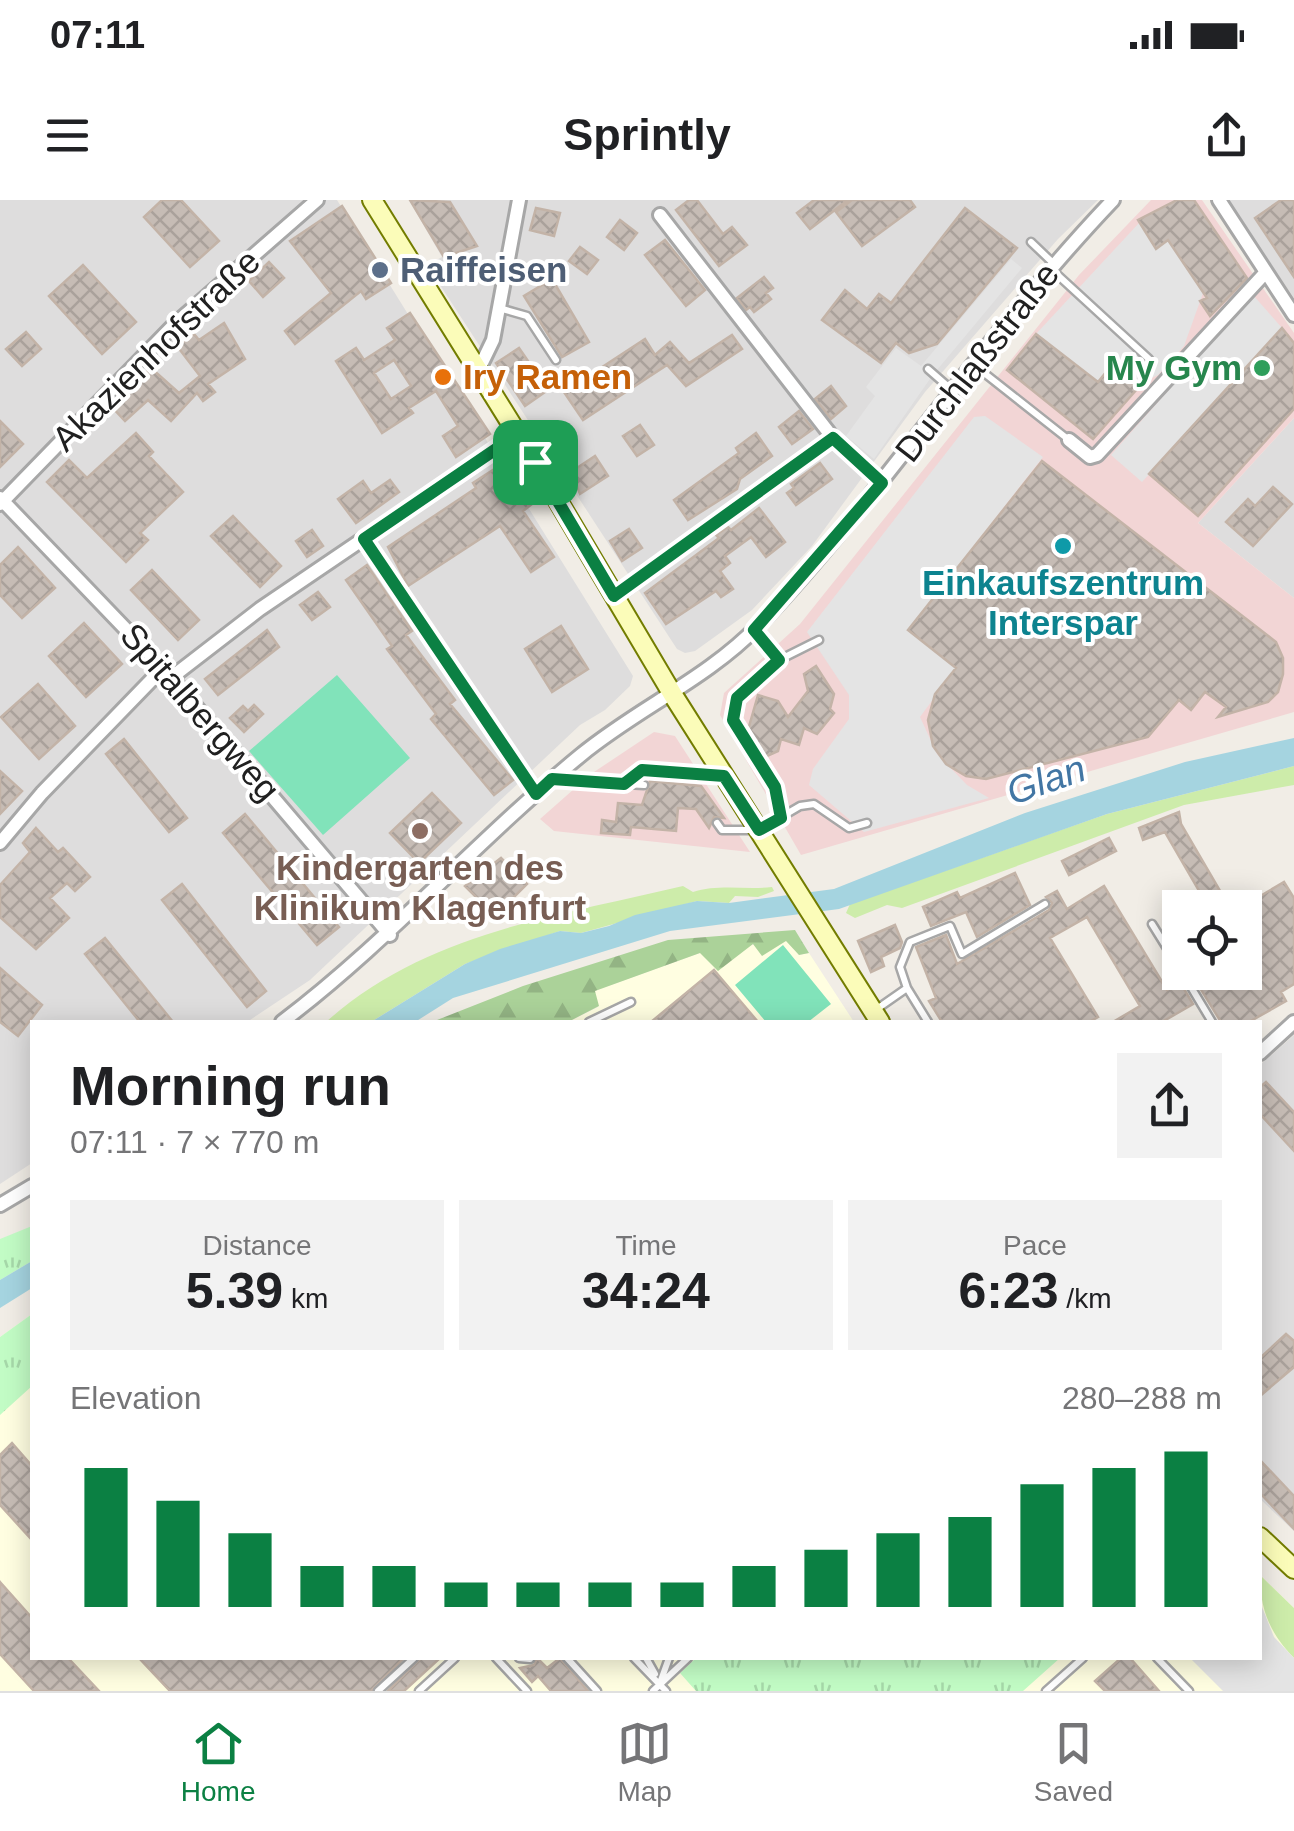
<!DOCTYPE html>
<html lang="en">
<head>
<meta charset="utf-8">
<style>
	body { margin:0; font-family:Helvetica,sans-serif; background:#f2f2f2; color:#202124; height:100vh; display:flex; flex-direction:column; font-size:38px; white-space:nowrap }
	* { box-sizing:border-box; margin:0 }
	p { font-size:32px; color:#757577 }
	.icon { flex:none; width:55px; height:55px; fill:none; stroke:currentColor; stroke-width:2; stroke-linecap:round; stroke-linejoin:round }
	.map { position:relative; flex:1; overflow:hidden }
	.sheet { position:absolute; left:30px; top:820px; width:1232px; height:640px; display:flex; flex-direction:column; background:#fff; border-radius:0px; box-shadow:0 5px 25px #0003 }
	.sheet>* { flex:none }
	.controls { position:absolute; left:1162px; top:690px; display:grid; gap:20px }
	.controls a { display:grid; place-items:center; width:100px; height:100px; border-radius:0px; background:#fff; box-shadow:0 5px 25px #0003; font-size:50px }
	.pin { position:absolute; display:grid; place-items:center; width:85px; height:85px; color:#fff; margin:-42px; border-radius:20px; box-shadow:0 5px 15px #0006 }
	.round { display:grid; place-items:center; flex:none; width:105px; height:105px; border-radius:0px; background:#f2f2f2 }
	.summary { display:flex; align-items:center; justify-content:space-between; height:170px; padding:0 40px }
	h1 { font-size:55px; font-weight:700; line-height:75px }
	.metrics { display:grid; grid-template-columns:repeat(3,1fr); gap:15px; height:170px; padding:10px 40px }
	.metrics div { display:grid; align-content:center; border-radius:0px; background:#f2f2f2; text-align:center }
	.metrics b { font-size:50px; font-weight:700 }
	.metrics small { font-size:28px; font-weight:400 }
	.metrics p { font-size:28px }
	.chart { height:280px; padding:20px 40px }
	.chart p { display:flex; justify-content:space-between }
	.chart svg { width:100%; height:180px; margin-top:10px; stroke:#0b8043; stroke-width:6 }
	.status { display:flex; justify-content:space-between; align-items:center; height:70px; padding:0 50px; background:#fff; direction:ltr }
	.status svg { height:28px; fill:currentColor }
	header { display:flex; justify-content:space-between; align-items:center; height:130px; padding:0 40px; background:#fff; font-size:45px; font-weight:700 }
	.dock { display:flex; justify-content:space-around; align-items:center; height:140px; border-top:2px solid #e0e0e0; background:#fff; font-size:28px; color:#757577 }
	.dock a { display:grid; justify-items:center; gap:5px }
	.dock .active { color:#0b8043 }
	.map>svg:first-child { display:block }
	.residential { fill:#dedddd }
	.commercial { fill:#f2d5d5 }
	.education { fill:#fffee1 }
	.grass { fill:#cdecaa }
	.forest { fill:url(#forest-firs) }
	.park { fill:url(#park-tufts) }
	.pitch { fill:#81e3ba }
	.parking { fill:#e4e4e4 }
	.water { fill:#a5d4e0 }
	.building { fill:url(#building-cross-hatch); stroke:#c3b3a7; stroke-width:2.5; fill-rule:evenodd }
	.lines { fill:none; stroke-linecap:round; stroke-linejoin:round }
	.service-casing { stroke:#a7a7a7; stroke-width:11 }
	.minor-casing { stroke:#a7a7a7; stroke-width:18 }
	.secondary-casing { stroke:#737d00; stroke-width:22 }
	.service { stroke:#fff; stroke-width:6 }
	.minor { stroke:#fff; stroke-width:12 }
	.secondary { stroke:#fbfcb9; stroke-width:18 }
	.route-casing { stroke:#fff; stroke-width:20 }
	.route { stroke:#0b8043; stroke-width:12 }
	.service-dot { fill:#5c6f8a; stroke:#fff; stroke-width:4 }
	.leisure-dot { fill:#2e9e5b; stroke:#fff; stroke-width:4 }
	.food-dot { fill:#e8710a; stroke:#fff; stroke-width:4 }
	.culture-dot { fill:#0f9aa8; stroke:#fff; stroke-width:4 }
	.education-dot { fill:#8d6e63; stroke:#fff; stroke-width:4 }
	.labels { text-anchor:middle; stroke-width:8; stroke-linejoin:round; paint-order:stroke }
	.service-label { font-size:35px; font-weight:bold; fill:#4e5e75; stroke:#fff; text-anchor:start }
	.street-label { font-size:35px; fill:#202020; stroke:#fff }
	.leisure-label { font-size:35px; font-weight:bold; fill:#27864d; stroke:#fff; text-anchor:end }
	.food-label { font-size:35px; font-weight:bold; fill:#c56008; stroke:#fff; text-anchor:start }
	.culture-label { font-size:35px; font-weight:bold; fill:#0d838f; stroke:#fff }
	.education-label { font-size:35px; font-weight:bold; fill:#785e54; stroke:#fff }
	.water-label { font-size:38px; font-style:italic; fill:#4276a4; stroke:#fff }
</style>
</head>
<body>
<div class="status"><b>07:11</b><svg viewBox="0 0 49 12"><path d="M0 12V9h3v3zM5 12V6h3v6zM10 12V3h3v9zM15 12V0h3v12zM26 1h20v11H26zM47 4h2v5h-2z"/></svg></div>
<header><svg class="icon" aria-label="menu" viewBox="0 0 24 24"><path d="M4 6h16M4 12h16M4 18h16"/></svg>Sprintly<svg class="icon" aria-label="share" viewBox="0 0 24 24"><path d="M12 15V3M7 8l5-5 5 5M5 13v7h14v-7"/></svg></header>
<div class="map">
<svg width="1294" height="1491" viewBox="0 0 1294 1491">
	<defs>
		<pattern id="forest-firs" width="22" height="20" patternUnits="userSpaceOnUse" patternTransform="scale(2.5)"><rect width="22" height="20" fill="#abd299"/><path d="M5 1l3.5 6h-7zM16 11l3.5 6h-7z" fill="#93b484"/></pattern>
		<pattern id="park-tufts" width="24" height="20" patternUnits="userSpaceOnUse" patternTransform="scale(2.5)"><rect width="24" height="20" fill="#c2fcc5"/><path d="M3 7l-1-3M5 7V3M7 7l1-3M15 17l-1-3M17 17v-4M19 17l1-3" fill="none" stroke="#a6d8a9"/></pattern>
		<pattern id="building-cross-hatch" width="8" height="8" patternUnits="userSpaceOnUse" patternTransform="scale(2.5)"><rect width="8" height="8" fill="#c6bcb5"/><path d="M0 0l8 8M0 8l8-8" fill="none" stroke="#aaa19b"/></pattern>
	</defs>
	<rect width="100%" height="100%" fill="#f1ede6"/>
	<path class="residential" d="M0 0H337L633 476 630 486 605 510 580 525 310 780 247 822H32V963L0 984Z
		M409 0H1098L1058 39 925 192 812 346 752 410 695 451 685 453 677 449 440 85 429 64 442 57Z
		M1227 0H1294V98Z
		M1294 218V398L1198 323Z
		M1294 835V1331L1260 1299V865Z"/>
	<path class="commercial" d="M1151 0H1202L1294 133V218L1198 323 1294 398V512L801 655 720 515 724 493 800 424 1079 75Z
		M654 532 675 536 750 652 554 631 540 619 591 574Z"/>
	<path class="education" d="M786 740 799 755 809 753 854 822H568L598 807 594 791 700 753Z
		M32 1114V1458H1260V1375L1294 1408V1491H0V1137Z"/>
	<path class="grass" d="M1294 566V585L1184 605 902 708 887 705 855 718 846 713 850 704 1107 614Z
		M683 686 693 692C717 684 746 690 772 687L774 691 758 697 735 696 729 703 697 701 581 733 560 731 465 764 371 822H326C425 733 558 716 683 686Z
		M1260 1375 1294 1408V1458C1270 1433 1260 1410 1260 1375Z"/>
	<path class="forest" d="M795 730 809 753 799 755 786 741 762 756 753 744 718 771 700 753 595 791 599 806 568 822H432L523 786 668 740Z"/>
	<path class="park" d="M32 1026V1061L0 1080V1039Z
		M32 1114V1186L0 1215V1137Z
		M696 1458H1060L1023 1491H696L680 1473Z"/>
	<path class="pitch" d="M337 475 410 558 323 635 249 551Z
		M783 745 831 804 808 822H766L735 785Z"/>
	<path class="parking" d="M1139 23 1156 48 1168 40 1203 93 1184 146 1158 175 1136 185 1111 166 1098 182 1036 134Z
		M1011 59 1022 68 932 176 874 259 846 236 875 196 866 187 896 148 921 166Z
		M1253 95 1282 128 1142 282 1111 255Z
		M985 216 1043 257 908 430 956 468 920 517 937 554 967 585 989 598 864 632 809 585 813 569 849 519V495L807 432 974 217Z
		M1260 1402 1274 1437 1294 1458V1491H1223L1190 1458H1260Z"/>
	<path class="water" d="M1294 538V566L1107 614 839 709 670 731 453 798 415 822H371L465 764 500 749 560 731 581 733 609 726 635 715 697 701 729 703 834 689 1025 613 1185 562Z
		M32 1061V1088L0 1108V1080Z"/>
	<path class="building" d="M162 0H181L219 41 190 67 144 17Z
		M410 0 450 2 477 46 444 57Z
		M689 0H697L723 34 732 27 747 45 719 66 676 10Z
		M814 0H848L810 29 797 13Z
		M852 0H910L915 7 862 46 836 12Z
		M1177 0H1194L1247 78 1210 116 1200 101 1207 98 1168 40 1156 49 1138 20Z
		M1281 0H1294V77L1255 18Z
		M342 6 391 83 366 99 361 91 295 144 285 131 331 93 290 41Z
		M536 8 560 13 554 36 530 30Z
		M965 8 1017 48 937 144 909 153 896 143 881 163 822 120 845 90 867 109 879 94 891 103Z
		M620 20 637 33 624 50 607 37Z
		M665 40 705 90 686 106 645 55Z
		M580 47 598 60 587 74 569 61Z
		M269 62 284 78 263 97 249 81Z
		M83 65 136 122 102 154 49 96Z
		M764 77 773 88 766 93 771 99 754 112 750 107 746 110 737 98Z
		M552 79 589 142 562 157 524 96Z
		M410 113 490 234 456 257 443 236 458 226 436 191 409 208 413 213 382 233 336 161 356 148 364 160 395 140 387 128ZM394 160 411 186 391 199 374 173Z
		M224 123 245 159 208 184 215 192 203 201 197 193 171 221 148 200 125 221 111 206 151 168 179 193 200 176 177 146 194 134 199 140Z
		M1282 128 1294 143V209L1198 316 1149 274Z
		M26 132 41 149 22 166 6 149Z
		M1036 134 1098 182 1111 166 1138 188 1093 239 1007 170Z
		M732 135 742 149 686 186 667 165 583 220 564 192 645 139 655 155 670 142 689 163Z
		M519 148 548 190 525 206 496 163Z
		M831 186 846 206 831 219 815 199Z
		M799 211 813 229 792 244 779 227Z
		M0 221 23 244 0 267Z
		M640 225 654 245 637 256 623 236Z
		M136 233 153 252 149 256 183 292 140 333 148 340 126 362 47 282 69 260 87 278Z
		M756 233 772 256 740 279 737 289 688 320 674 300 739 253 736 248Z
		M595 256 608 276 580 294 571 272Z
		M1042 261 1276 442 1283 458V474L1278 492 1268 502 1218 517 1226 507 1205 492 1191 510 1179 500 1148 537 986 579 966 576 946 564 933 546 928 520 935 494 956 468 908 430Z
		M820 263 832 279 796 305 787 293 794 288 791 284Z
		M496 268 516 300 525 294 532 304 523 311 554 357 531 372 500 326 408 386 388 347 476 288 473 283Z
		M390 280 399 292 356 323 338 299 363 281 371 293Z
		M1273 287 1292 304 1253 346 1226 322 1248 299 1255 306Z
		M759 308 785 342 766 357 751 337 725 356 730 363 720 371 733 389 721 397 716 391 666 424 645 393 719 338 716 335 728 327 731 330Z
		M233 316 281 366 260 387 211 336Z
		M629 329 642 348 622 361 610 341Z
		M312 330 323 346 307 357 296 341Z
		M18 347 55 388 22 418 0 395V365Z
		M367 365 412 431 406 435 455 500 450 504 513 580 494 595 431 519 436 514 387 449 392 446 346 380Z
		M152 370 199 420 178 440 131 390Z
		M318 392 330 407 312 420 300 405Z
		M84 423 122 464 86 497 49 456Z
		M561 426 588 469 552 492 525 449Z
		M267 430 279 447 218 495 205 479Z
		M816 466 834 494 830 509 834 513 817 534 804 528 799 545 781 539 778 551 765 557 748 530 758 495 778 501 788 517 808 491 804 474Z
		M38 484 75 526 39 559 1 517Z
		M254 505 263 514 244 532 230 518 243 506 248 511Z
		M124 539 187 618 169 632 106 554Z
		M0 571 22 591 0 614Z
		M650 581 701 586 724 618 714 617 709 628 696 609 678 608 676 631 631 627 630 635 601 633 602 620 616 622 618 603 642 605Z
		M432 593 461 623 419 663 390 633Z
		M1179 612 1181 624 1230 708H1209L1165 632 1143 640 1139 628Z
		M245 614 339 727 317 745 223 633Z
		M36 628 58 652 63 648 90 677 75 691 67 683 50 698 69 718 36 749 0 717V685L30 652 23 643Z
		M1109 638 1116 651 1069 675 1062 661Z
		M501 658 527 684 499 712 489 702 485 706 465 686Z
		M1015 673 1030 705 977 737 966 712 931 726 923 707 957 692 960 698Z
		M1284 682 1294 698V784L1281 792 1286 801 1249 822H1221L1192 775 1245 772V705Z
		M182 684 266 791 247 807 162 700Z
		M1104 686 1167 790 1180 782 1193 804 1162 822H1113L1140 806 1087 717 1050 738 1098 817 1089 822H942L929 801 936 798 916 747 946 735 957 764 1049 710 1052 703 1046 697 1057 691 1067 709Z
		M895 725 902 742 900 748 881 757 884 766 871 772 858 741Z
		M105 738 173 822H140L85 754Z
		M0 768 42 805 18 836 0 822Z
		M714 770 758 822H651Z
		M1266 882 1294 912V951L1260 914V887Z
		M1286 1134 1294 1141V1167L1260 1196V1158Z
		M12 1243 32 1266V1340L0 1305V1255Z
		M1260 1260 1294 1296V1329L1260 1293Z
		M0 1382 32 1418V1458H68L99 1491H34L0 1454Z
		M139 1458H404L371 1491H170Z
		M421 1458H440L404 1491H388Z
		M537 1458 547 1468 560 1458 588 1491H551L538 1476 532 1482 520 1468 534 1465Z
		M1121 1458H1130L1159 1491H1105L1095 1481Z"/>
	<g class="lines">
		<g class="service-casing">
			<path id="service" d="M1031 42 1053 63
				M1050 68 1149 159
				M499 108 527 116 556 160
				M974 165 1069 240
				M928 169 952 190
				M754 430 779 460 737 498 733 520 775 587 781 617
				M779 460 819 440
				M554 579 624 584 643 571 722 576
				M626 584 644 585
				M717 623 722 630H759L800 606 814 604 849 628 867 623
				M1152 724 1180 769
				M1182 772 1212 822
				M907 788 900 767 910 742 950 726 962 754 1045 704
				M874 811 907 788 928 822
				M589 822 631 802
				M496 1458 527 1491
				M519 1458 530 1459
				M567 1458 597 1491
				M634 1458 666 1491
				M646 1458 655 1474
				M1157 1458 1189 1491
				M660 1483 669 1458
				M378 1491 414 1458
				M419 1491 455 1458
				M653 1491 688 1458
				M1046 1491 1083 1458"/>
		</g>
		<g class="minor-casing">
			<path id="minor" d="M1219 0 1294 115
				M660 15 833 238 882 283
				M478 171 493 140 519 0
				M1069 240 1090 257 1097 255 1266 72
				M0 298 163 468 390 735
				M0 304 174 125 317 0
				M364 339 536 593
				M614 397 833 238
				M172 477 260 409 518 234
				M0 643 42 593 163 468
				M282 822C389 741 477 640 581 555 638 508 707 479 759 425 886 290 985 134 1113 0
				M1260 853 1294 822
				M0 1005 32 986"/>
		</g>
		<g class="secondary-casing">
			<path id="secondary" d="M372 0 535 262 673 495 880 822
				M1260 1337 1294 1369"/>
		</g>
		<use href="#service" class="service"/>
		<use href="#minor" class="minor"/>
		<use href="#secondary" class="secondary"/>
	</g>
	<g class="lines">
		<g class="route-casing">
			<path id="route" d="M518 234 614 396 833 238 882 283 754 430 779 460 737 498 733 520 775 587 781 618 759 630 724 576 642 570 624 584 552 579 536 594 364 339Z"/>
		</g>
		<use href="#route" class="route"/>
	</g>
	<circle class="service-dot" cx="380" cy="70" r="10"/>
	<circle class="leisure-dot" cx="1262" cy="168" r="10"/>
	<circle class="food-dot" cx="443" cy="177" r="10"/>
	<circle class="culture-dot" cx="1063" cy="346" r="10"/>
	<circle class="education-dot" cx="420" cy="631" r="10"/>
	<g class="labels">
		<g class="service-label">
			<text x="400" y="82">Raiffeisen</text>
		</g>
		<g class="street-label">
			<text transform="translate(156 150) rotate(-44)" y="12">Akazienhofstraße</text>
			<text transform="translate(977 162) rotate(-52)" y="12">Durchlaßstraße</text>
			<text transform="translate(200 512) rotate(49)" y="12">Spitalbergweg</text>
		</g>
		<g class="leisure-label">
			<text x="1242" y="180">My Gym</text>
		</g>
		<g class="food-label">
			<text x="463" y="189">Iry Ramen</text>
		</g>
		<g class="culture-label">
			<text x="1063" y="395">Einkaufszentrum<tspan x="1063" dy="40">Interspar</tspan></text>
		</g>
		<g class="education-label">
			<text x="420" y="680">Kindergarten des<tspan x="420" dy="40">Klinikum Klagenfurt</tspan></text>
		</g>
		<g class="water-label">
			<text transform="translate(1046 580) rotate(-19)" y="13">Glan</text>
		</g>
	</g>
</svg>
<div class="controls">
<a><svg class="icon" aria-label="locate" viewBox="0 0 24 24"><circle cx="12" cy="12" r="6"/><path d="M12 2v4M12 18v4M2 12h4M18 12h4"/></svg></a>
</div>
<div class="pin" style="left:535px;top:262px;background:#1e9e55"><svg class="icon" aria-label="arrive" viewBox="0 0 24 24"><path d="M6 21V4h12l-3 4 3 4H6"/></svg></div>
<section class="sheet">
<div class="summary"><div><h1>Morning run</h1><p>07:11 · 7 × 770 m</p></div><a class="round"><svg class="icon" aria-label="share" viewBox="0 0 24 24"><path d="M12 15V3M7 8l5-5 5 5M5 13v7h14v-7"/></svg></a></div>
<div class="metrics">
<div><p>Distance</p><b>5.39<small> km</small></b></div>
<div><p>Time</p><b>34:24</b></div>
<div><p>Pace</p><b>6:23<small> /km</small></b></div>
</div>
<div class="chart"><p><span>Elevation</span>280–288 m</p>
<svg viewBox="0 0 160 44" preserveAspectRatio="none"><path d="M5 44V10M15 44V18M25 44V26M35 44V34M45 44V34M55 44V38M65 44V38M75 44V38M85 44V38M95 44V34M105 44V30M115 44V26M125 44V22M135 44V14M145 44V10M155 44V6"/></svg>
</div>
</section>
</div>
<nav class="dock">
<a class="active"><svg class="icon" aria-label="home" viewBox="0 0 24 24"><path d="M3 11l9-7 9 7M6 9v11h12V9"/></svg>Home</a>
<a><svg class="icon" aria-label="map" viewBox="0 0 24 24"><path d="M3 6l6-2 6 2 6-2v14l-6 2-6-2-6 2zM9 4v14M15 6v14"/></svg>Map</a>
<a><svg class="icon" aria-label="saved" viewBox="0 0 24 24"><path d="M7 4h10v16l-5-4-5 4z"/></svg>Saved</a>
</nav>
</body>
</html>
